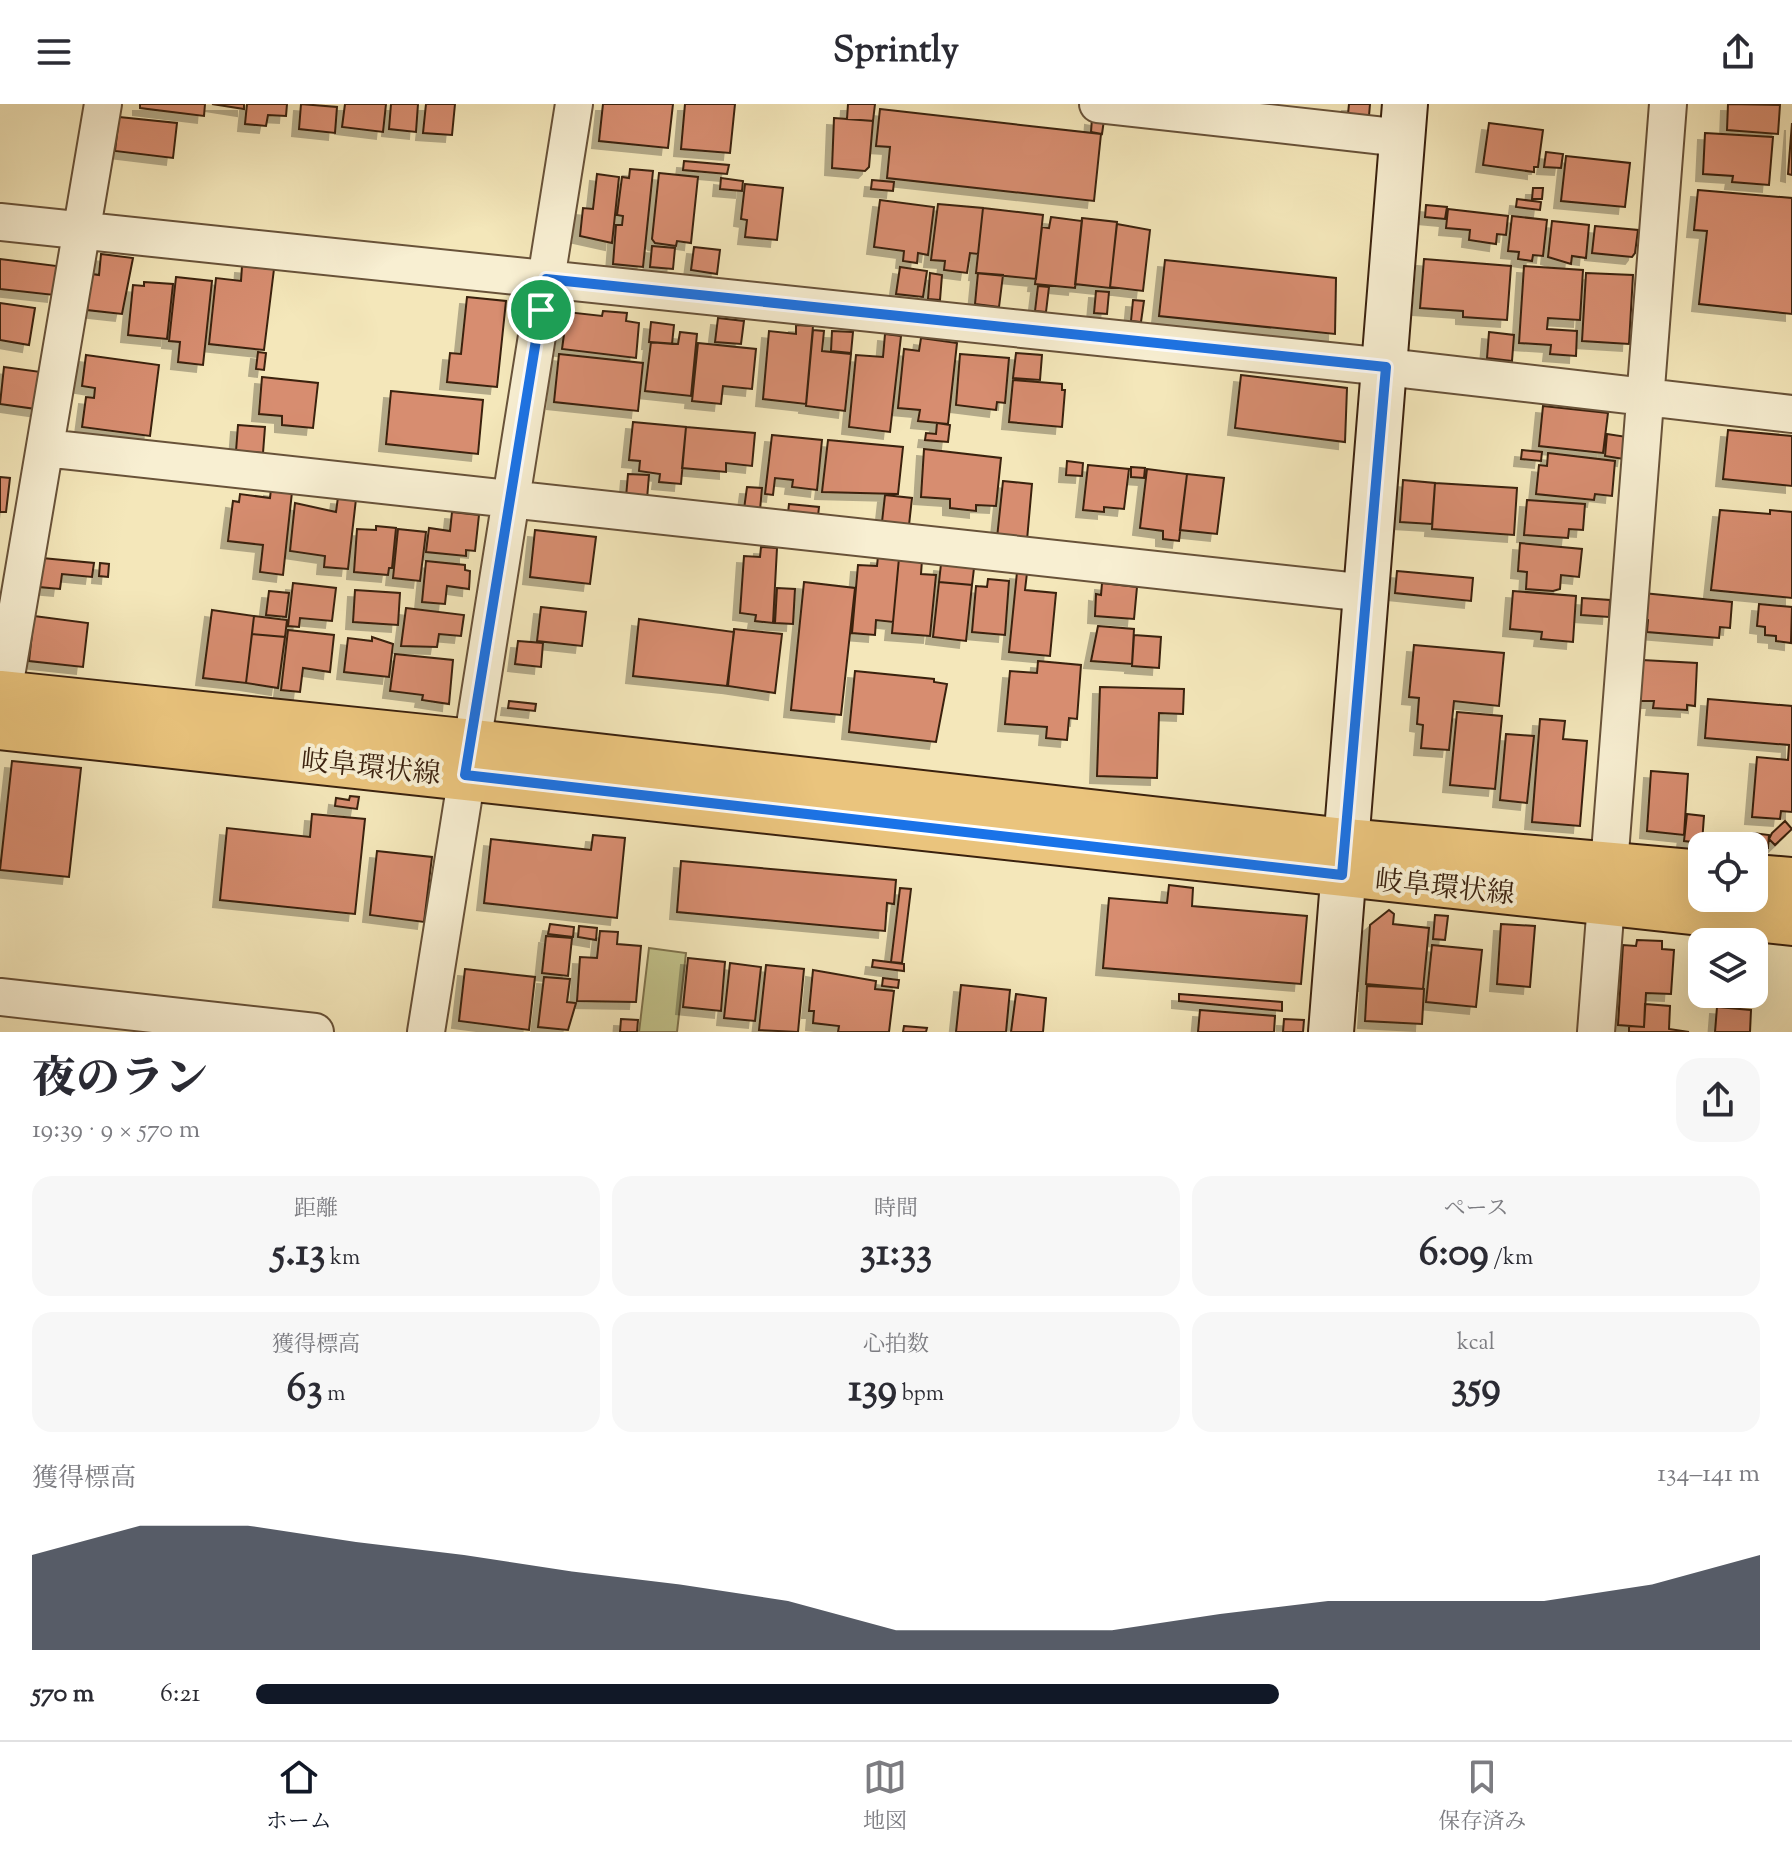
<!DOCTYPE html>
<html lang="ja">
<head>
<meta charset="utf-8">
<style>
	body { margin:0; font-family:"Sorts Mill Goudy","Noto Serif JP",serif; background:#f7f7f7; color:#2b2b33; height:100vh; display:flex; flex-direction:column; font-size:30px; white-space:nowrap }
	* { box-sizing:border-box; margin:0 }
	p { font-size:26px; color:#7c7c81 }
	.icon { flex:none; width:44px; height:44px; fill:none; stroke:currentColor; stroke-width:2; stroke-linecap:round; stroke-linejoin:round }
	.map { position:relative; height:928px; overflow:hidden }
	.panel { display:flex; flex-direction:column; background:#fff; flex:1 }
	.panel>* { flex:none }
	.fabs { position:absolute; left:1688px; top:728px; display:grid; gap:16px }
	.fabs a { display:grid; place-items:center; width:80px; height:80px; border-radius:16px; background:#fff; box-shadow:0 8px 32px #0002; font-size:40px }
	.pin { position:absolute; display:grid; place-items:center; width:68px; height:68px; color:#fff; margin:-34px; border:4px solid #fff; border-radius:50%; box-shadow:0 2px 8px #0007 }
	.round { display:grid; place-items:center; flex:none; width:84px; height:84px; border-radius:24px; background:#f7f7f7 }
	.headline { display:flex; align-items:center; justify-content:space-between; height:136px; padding:0 32px }
	h1 { font-size:44px; font-weight:800; line-height:60px }
	.figures { display:grid; grid-template-columns:repeat(3,1fr); gap:12px; height:136px; padding:8px 32px }
	.figures div { display:grid; align-content:center; border-radius:20px; background:#f7f7f7; text-align:center }
	.figures b { font-size:40px; font-weight:800 }
	.figures small { font-size:22px; font-weight:400 }
	.figures p { font-size:22px }
	.chart { height:224px; padding:16px 32px }
	.chart p { display:flex; justify-content:space-between }
	.chart svg { width:100%; height:144px; margin-top:8px; fill:#111827; opacity:.7 }
	ul { padding:0 32px; list-style:none; font-size:26px }
	li { display:grid; grid-template-columns:128px 96px 1fr; align-items:center; height:60px }
	li i { height:20px; border-radius:10px; background:#111827 }
	header { display:flex; justify-content:space-between; align-items:center; height:104px; padding:0 32px; background:#fff; font-size:36px; font-weight:800 }
	.tabs { display:flex; justify-content:space-around; align-items:center; height:112px; border-top:2px solid #e1e1e2; background:#fff; font-size:22px; color:#7c7c81 }
	.tabs a { display:grid; justify-items:center; gap:4px }
	.tabs .active { color:#111827 }
	.map>svg:first-child { display:block }
	.green { fill:#c2c38b; stroke:#7e724c; stroke-width:2 }
	.building { fill:#d78d6f; stroke:#3a210e; stroke-width:2; filter:url(#shadow) }
	.lines { fill:none; stroke-linecap:round; stroke-linejoin:round }
	.street-casing { stroke:#685239; stroke-width:40 }
	.secondary-casing { stroke:#3a210e; stroke-width:48 }
	.primary-casing { stroke:#3a210e; stroke-width:48 }
	.street { stroke:#f8efd2; stroke-width:36 }
	.secondary { stroke:#f8efd2; stroke-width:44 }
	.primary { stroke:#eac47d; stroke-width:44 }
	.route-casing { stroke:#fff; stroke-width:16 }
	.route { stroke:#1a73e8; stroke-width:10 }
	.labels { text-anchor:middle; stroke-width:8; stroke-linejoin:round; paint-order:stroke }
	.street-label { font-size:28px; fill:#3a210e; stroke:#f8efd2 }
</style>
</head>
<body>
<header><svg class="icon" aria-label="menu" viewBox="0 0 24 24"><path d="M4 6h16M4 12h16M4 18h16"/></svg>Sprintly<svg class="icon" aria-label="share" viewBox="0 0 24 24"><path d="M12 15V3M7 8l5-5 5 5M5 13v7h14v-7"/></svg></header>
<div class="map">
<svg width="1792" height="928" viewBox="0 0 1792 928">
	<defs>
		<filter id="shadow"><feDropShadow dx="-7" dy="7" stdDeviation="0" flood-color="#0004"/></filter>
	</defs>
	<rect width="100%" height="100%" fill="#f4e7ba"/>
	<filter id="stains"><feTurbulence type="fractalNoise" baseFrequency=".0025" numOctaves="4"/><feColorMatrix values="0 0 0 0 .2 0 0 0 0 .09 0 0 0 0 .02 0 0 0 .5 -.17"/></filter>
	<radialGradient id="worn" r=".72"><stop offset=".6" stop-color="#630" stop-opacity="0"/><stop offset="1" stop-color="#630" stop-opacity=".3"/></radialGradient>
	<path class="green" d="M649 844 686 849 677 928H639Z"/>
	<path class="building" d="M140 0H205L204 12 140 4Z
		M212 0H244V5Z
		M247 0H287L286 12 268 11 266 22 245 20Z
		M301 0 337 3 335 29 299 25Z
		M345 0H386L383 28 342 23Z
		M391 0H418L416 28 389 25Z
		M426 0H455L452 31 423 29Z
		M603 0H673L668 44 599 37Z
		M685 0H735L730 49 681 45Z
		M848 0H875L873 17 847 15Z
		M1349 0H1370L1369 12 1348 10Z
		M1728 0 1780 1 1778 30 1727 26Z
		M880 5 1101 30 1094 97 887 74 890 43 876 42Z
		M119 13 177 19 173 54 115 47Z
		M834 14 873 17 869 63 865 67 832 64Z
		M1092 14 1104 16 1102 30 1091 28Z
		M1489 19 1543 26 1538 63H1534V68L1483 61Z
		M1792 19V71L1788 70Z
		M1705 29 1773 33 1769 81 1732 78 1733 72 1703 70Z
		M1546 48 1563 50 1561 64 1544 63Z
		M1566 52 1630 59 1625 103 1561 97Z
		M684 57 729 61 727 70 683 66Z
		M630 65 653 67 643 163 613 160 616 121H622L623 112 617 111 622 73 629 74Z
		M659 69 698 73 691 139 677 137 676 142 655 139 652 135Z
		M597 70 619 73 612 139 580 132 583 104 593 105Z
		M721 74 743 77 742 87 720 85Z
		M872 76 894 78 893 87 871 85Z
		M745 80 783 84 777 136 745 133 747 116 741 115Z
		M1533 84H1543L1542 95H1532Z
		M1698 86 1792 94V210L1699 200 1707 127 1694 126Z
		M1517 95 1541 98 1540 106 1516 103Z
		M880 96 934 103 928 151 918 149 917 159 903 157 904 147 874 143Z
		M938 100 983 104 978 150 970 149 967 169 944 166 945 157 931 156Z
		M1426 101 1447 103 1445 115 1425 113Z
		M983 104 1043 111 1036 175 976 169Z
		M1448 105 1508 112 1506 131 1497 130 1496 140 1469 136 1470 126 1446 124Z
		M1512 112 1547 116 1543 152 1533 151 1532 157 1518 155 1519 148 1508 147Z
		M1051 113 1082 117 1075 184 1035 180 1042 123 1049 124Z
		M1082 114 1117 118 1110 184 1075 180Z
		M1552 117 1589 121 1586 154 1572 152 1571 160 1548 153Z
		M1117 120 1150 126 1143 187 1110 183Z
		M1595 122 1638 126 1635 149 1632 153 1592 149Z
		M652 142 675 144 673 165 650 163Z
		M694 143 720 146 717 170 691 166Z
		M101 150 133 154 122 210 87 206 92 170 99 171Z
		M0 155 57 162 54 191 0 185Z
		M1424 155 1511 162 1507 216 1463 213V207L1420 204Z
		M1165 156 1336 174 1335 230 1159 212Z
		M242 162 274 165 264 246 209 240 216 174 241 177Z
		M1524 162 1583 166 1580 216 1548 214 1547 225 1577 227 1576 252 1550 250 1551 241 1519 239Z
		M900 163 927 167 923 193 896 190Z
		M930 169 942 171 940 196 928 195Z
		M978 169 1003 171 999 203 975 200Z
		M1586 169 1633 171 1629 240 1582 237Z
		M176 173 212 177 203 261 178 258 180 238 169 237Z
		M144 178 173 180 167 235 128 231 133 181 144 182Z
		M1038 182 1049 183 1046 208 1035 207Z
		M1096 187 1109 188 1107 210 1094 209Z
		M467 193 506 197 497 283 447 278 450 249 461 250Z
		M1133 196 1144 197 1141 218 1131 217Z
		M0 199 35 204 29 241 0 236Z
		M603 207 627 209 626 217 639 219 636 254 562 245 567 208 602 212Z
		M718 214 744 217 741 240 715 238Z
		M651 218 674 221 672 240 649 238Z
		M796 221 813 222 806 300 763 295 769 227 796 230Z
		M813 226 824 227 822 247 851 250 845 307 806 302Z
		M832 227 853 228 851 249 831 247Z
		M680 228 697 230 691 292 645 287 651 238 678 240Z
		M1489 228 1514 231 1512 257 1487 254Z
		M885 230 901 232 890 328 849 323 856 251 883 253Z
		M921 234 957 239 948 320 918 317 920 306 898 304 904 245 919 247Z
		M698 239 756 245 752 285 723 282 721 300 692 297Z
		M258 248 266 249 264 266 256 265Z
		M1016 249 1042 251 1040 276 1013 274Z
		M559 250 643 259 638 307 554 298Z
		M960 250 1009 254 1005 299 997 298 996 306 956 301Z
		M86 251 159 261 150 332 82 323 86 293 94 294 95 284 82 282Z
		M4 263 41 268 36 305 0 300Z
		M1241 271 1347 284 1345 338 1235 324Z
		M262 273 318 279 313 324 282 321V312L259 310Z
		M1013 276 1062 280V286H1065L1062 323 1009 318Z
		M391 287 483 296 478 350 386 340Z
		M1543 302 1608 309 1603 349 1539 342Z
		M633 318 686 323 681 380 659 378 660 370 639 367 640 357 629 356Z
		M937 319 950 321 948 338 925 336 926 329 936 330Z
		M238 321 265 323 263 349 236 347Z
		M686 323 755 329 752 362 726 359V368L682 364Z
		M1728 326 1792 332V382L1723 375Z
		M1607 330 1627 333 1624 355 1605 352Z
		M772 331 822 336 817 386 792 383 793 376 775 374 773 391 765 390Z
		M828 336 903 343 898 390 822 388Z
		M924 345 1001 354 996 402 976 401V407L950 404V395L921 393Z
		M1522 346 1542 348 1541 357 1521 355Z
		M1548 349 1615 357 1612 392 1595 390 1594 396 1536 390 1539 361 1547 362Z
		M1067 357 1083 359 1082 372 1066 371Z
		M1088 361 1129 365 1124 405 1104 403V408L1083 406Z
		M1131 363 1145 364 1144 374 1131 373Z
		M1147 365 1187 370 1179 437 1163 435V427L1140 424Z
		M628 370 649 371 647 395 626 393Z
		M1187 370 1224 374 1217 430 1180 426Z
		M0 373 10 374 6 408H0Z
		M1403 376 1435 379 1432 420 1400 418Z
		M1003 377 1032 380 1027 436 997 434Z
		M1435 379 1517 384 1514 431 1432 425Z
		M747 383 762 384 760 406 744 405Z
		M271 385 292 388 283 471 260 468 263 441 228 437 233 397 239 398 240 390 270 394Z
		M885 391 912 394 909 421 882 418Z
		M338 393 356 395 348 465 324 463 325 452 290 447 295 399 336 408Z
		M1527 396 1585 400 1583 426 1569 425 1568 434 1524 431Z
		M789 400 819 403 818 412 788 409Z
		M1720 406 1770 410V406L1792 408V494L1711 486Z
		M452 408 479 411 475 447 466 446V452L426 448 429 424 450 427Z
		M376 422 396 424 392 464H389L388 471 354 468 357 425 376 426Z
		M398 425 426 428 420 477 393 474Z
		M535 426 596 433 590 480 530 473Z
		M1520 439 1582 445 1579 473 1561 471 1560 485 1553 487 1526 485 1527 468 1518 467Z
		M761 443 777 444 773 519 755 517 756 511 740 509 744 452 760 453Z
		M878 452 899 454 893 518 876 516 875 531 852 529 858 461 877 462Z
		M42 454 94 459 92 473 62 470 60 485 39 483Z
		M899 454 922 456 921 470 936 471 930 532 892 529Z
		M426 457 465 461V466L470 467 469 485 447 482 445 500 422 498Z
		M100 459 109 460 108 473 99 472Z
		M941 460 974 464 972 481 939 478Z
		M1397 467 1473 474 1471 497 1395 489Z
		M1017 468 1027 469 1025 486 1056 489 1050 552 1009 548Z
		M988 475 1009 477 1005 531 972 528 976 482 987 483Z
		M804 478 855 484 841 611 791 606Z
		M939 478 972 481 966 537 933 533Z
		M293 479 336 484 332 517 300 514 299 523 288 522Z
		M1102 479 1137 483 1134 515 1095 512 1096 490 1101 491Z
		M777 484 795 485 793 520 775 519Z
		M355 486 400 489 398 521 353 518Z
		M269 487 289 489 286 513 266 511Z
		M1513 487 1576 492 1573 538 1541 535 1542 528 1510 525Z
		M1643 489 1732 498 1730 524 1720 523 1719 534 1647 528 1648 516 1642 515Z
		M1582 494 1610 496 1609 513 1581 511Z
		M1759 500 1792 503 1791 539 1776 537V532L1765 531V523L1757 522Z
		M541 503 586 508 582 542 537 537Z
		M406 504 464 511 461 532 439 530 437 543 401 542Z
		M212 506 254 512 246 579 203 574Z
		M34 512 88 519 83 563 29 557Z
		M254 512 287 516 285 533 252 530Z
		M639 515 734 528 727 582 633 572Z
		M1098 522 1134 525 1132 560 1091 557Z
		M734 525 782 530 775 589 728 582Z
		M288 526 334 531 330 568 303 564 300 588 281 586Z
		M252 530 285 533 278 584 246 579Z
		M1134 531 1161 533 1159 564 1132 562Z
		M372 533 393 540 389 573 344 568 348 534 372 537Z
		M518 537 543 539 541 563 515 560Z
		M1414 541 1504 549 1499 602 1454 597 1449 646 1421 644 1423 621 1417 620 1419 594 1409 593Z
		M395 550 453 556 449 600 422 596 423 591 390 587Z
		M1642 556 1697 559 1695 602 1687 601V606L1653 604 1654 597H1639Z
		M1038 557 1081 561 1077 615 1069 614 1067 636 1046 634 1047 623 1005 620 1010 567 1037 569Z
		M855 567 934 575V578L947 580 936 638 849 628Z
		M1100 583 1184 585 1183 610 1159 609 1157 674 1097 672Z
		M1708 595 1792 602V708L1781 707 1780 715 1752 713 1757 653 1788 656 1789 641 1705 634Z
		M509 597 536 600 535 607 508 604Z
		M1457 608 1502 612 1495 685 1450 681Z
		M1540 615 1565 617 1563 635 1587 637 1580 722 1532 718Z
		M1506 630 1534 632 1527 699 1500 696Z
		M12 657 81 664 69 773 0 766Z
		M1651 667 1688 670 1684 731 1647 727Z
		M350 692 359 693 357 705 335 702 336 694 349 696Z
		M312 710 365 715 355 810 220 796 227 724 310 733Z
		M1687 710 1704 712 1702 739 1684 737Z
		M1785 717 1792 725 1775 741 1769 735 1772 729Z
		M1753 729 1769 731 1768 744 1752 742Z
		M593 731 625 734 617 814 484 799 491 735 591 746Z
		M377 747 432 753 424 818 370 811Z
		M681 757 896 776 894 800 887 799 885 827 677 808Z
		M1169 781 1193 784 1192 802 1307 812 1301 880 1103 864 1109 794 1167 799Z
		M900 784 911 785 902 859 891 858Z
		M1389 806 1394 810 1393 820 1429 824 1423 885 1366 880 1370 821Z
		M1435 811 1448 812 1445 836 1433 835Z
		M550 820 574 823 573 833 548 830Z
		M1501 820 1535 822 1530 883 1497 880Z
		M579 822 597 824 596 836 578 833Z
		M600 827 618 828 617 840 641 842 636 898 577 897 580 853 597 854Z
		M546 832 572 834 568 872 542 869Z
		M1637 836 1662 837V845L1674 846 1671 890 1646 889 1644 923 1618 921 1623 841 1636 842Z
		M1432 841 1482 846 1476 903 1426 898Z
		M688 854 725 858 721 907 683 903Z
		M873 856 904 860V867L872 863Z
		M730 859 761 863 755 917 724 914Z
		M766 861 804 865 798 928 759 926Z
		M465 865 535 873 529 926 459 917Z
		M813 866 876 877 875 885 894 887 889 928H838L839 922 813 919 814 907H809Z
		M544 873 570 875 567 898 576 899 568 926 538 923Z
		M883 874 899 876 898 884 882 882Z
		M961 881 1010 886 1006 928H956Z
		M1367 882 1424 885 1422 920 1365 917Z
		M1016 890 1046 894 1043 928H1011Z
		M1179 890 1282 898V907L1179 897Z
		M1645 900 1670 902 1669 925 1689 928H1629V922L1644 923Z
		M1717 903 1751 906 1750 928H1715Z
		M1200 906 1275 912 1274 928H1198Z
		M621 915 638 916 637 928H620Z
		M1284 915 1304 916 1303 928H1283Z
		M904 922 927 924 926 928H903Z"/>
	<g class="lines">
		<g class="street-casing">
			<path id="street" d="M1098 0 1402 34
				M0 118 1386 263 1792 310
				M45 344 1367 489
				M3 590 103 0
				M1609 762 1668 0
				M0 893 315 928
				M426 928 574 0
				M1596 928 1606 799"/>
		</g>
		<g class="secondary-casing">
			<path id="secondary" d="M1331 928 1405 0"/>
		</g>
		<g class="primary-casing">
			<path id="primary" d="M0 589 473 638 1345 737 1702 769
				M0 623 1792 819
				M1754 773 1792 776"/>
		</g>
		<use href="#street" class="street"/>
		<use href="#secondary" class="secondary"/>
		<use href="#primary" class="primary"/>
	</g>
	<g class="lines">
		<g class="route-casing">
			<path id="route" d="M546 175 1386 263 1342 771 465 671Z"/>
		</g>
		<use href="#route" class="route"/>
	</g>
	<g class="labels">
		<g class="street-label">
			<text transform="translate(371 662) rotate(6)" y="10">岐阜環状線</text>
			<text transform="translate(1445 782) rotate(6)" y="10">岐阜環状線</text>
		</g>
	</g>
	<rect width="100%" height="100%" filter="url(#stains)"/>
	<rect width="100%" height="100%" fill="url(#worn)"/>
</svg>
<div class="fabs">
<a><svg class="icon" aria-label="locate" viewBox="0 0 24 24"><circle cx="12" cy="12" r="6"/><path d="M12 2v4M12 18v4M2 12h4M18 12h4"/></svg></a>
<a><svg class="icon" aria-label="layers" viewBox="0 0 24 24"><path d="M12 4l9 5-9 5-9-5zM3 14l9 5 9-5"/></svg></a>
</div>
<div class="pin" style="left:541px;top:206px;background:#1e9e55"><svg class="icon" aria-label="arrive" viewBox="0 0 24 24"><path d="M6 21V4h12l-3 4 3 4H6"/></svg></div>
</div>
<section class="panel">
<div class="headline"><div><h1>夜のラン</h1><p>19:39 · 9 × 570 m</p></div><a class="round"><svg class="icon" aria-label="share" viewBox="0 0 24 24"><path d="M12 15V3M7 8l5-5 5 5M5 13v7h14v-7"/></svg></a></div>
<div class="figures">
<div><p>距離</p><b>5.13<small> km</small></b></div>
<div><p>時間</p><b>31:33</b></div>
<div><p>ペース</p><b>6:09<small> /km</small></b></div>
</div>
<div class="figures">
<div><p>獲得標高</p><b>63<small> m</small></b></div>
<div><p>心拍数</p><b>139<small> bpm</small></b></div>
<div><p>kcal</p><b>359</b></div>
</div>
<div class="chart"><p><span>獲得標高</span>134–141 m</p>
<svg viewBox="0 0 160 44" preserveAspectRatio="none"><path d="M0 44V15L10 6L20 6L30 11L40 15L50 20L60 24L70 29L80 38L90 38L100 38L110 33L120 29L130 29L140 29L150 24L160 15V44z"/></svg>
</div>
<ul>
<li><b>570 m</b>6:21<i style="width:68%"></i></li>
</ul>
</section>
<nav class="tabs">
<a class="active"><svg class="icon" aria-label="home" viewBox="0 0 24 24"><path d="M3 11l9-7 9 7M6 9v11h12V9"/></svg>ホーム</a>
<a><svg class="icon" aria-label="map" viewBox="0 0 24 24"><path d="M3 6l6-2 6 2 6-2v14l-6 2-6-2-6 2zM9 4v14M15 6v14"/></svg>地図</a>
<a><svg class="icon" aria-label="saved" viewBox="0 0 24 24"><path d="M7 4h10v16l-5-4-5 4z"/></svg>保存済み</a>
</nav>
</body>
</html>
